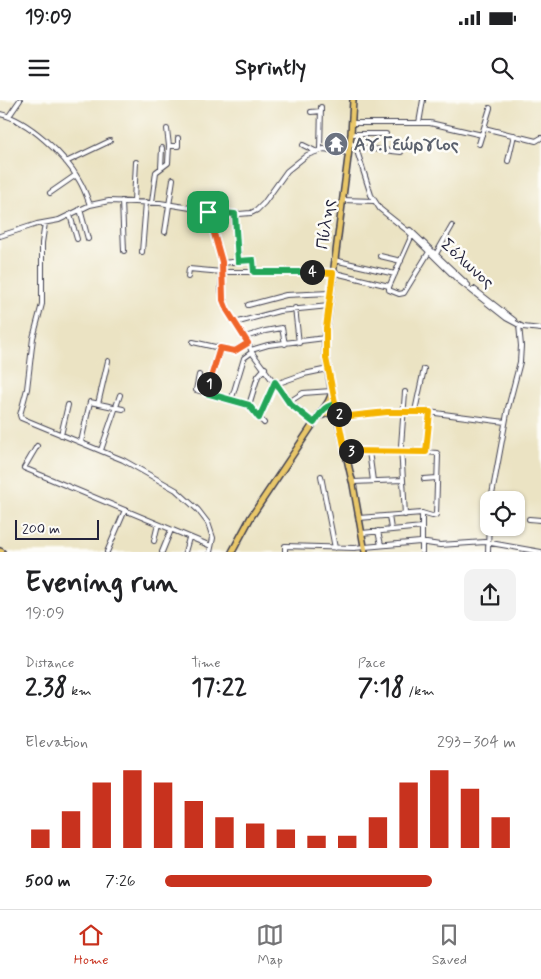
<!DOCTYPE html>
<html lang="en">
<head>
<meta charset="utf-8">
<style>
	body { margin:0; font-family:Mynerve,sans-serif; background:#f2f2f2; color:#202124; height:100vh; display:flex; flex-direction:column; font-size:19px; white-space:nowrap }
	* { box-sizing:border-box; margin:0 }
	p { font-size:16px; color:#757577 }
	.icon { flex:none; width:28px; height:28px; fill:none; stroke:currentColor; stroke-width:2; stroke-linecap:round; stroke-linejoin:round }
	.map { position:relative; height:452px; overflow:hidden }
	.side { display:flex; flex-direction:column; background:#fff; flex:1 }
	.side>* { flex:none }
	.fabs { position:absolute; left:480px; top:391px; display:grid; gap:10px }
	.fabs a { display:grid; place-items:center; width:45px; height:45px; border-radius:10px; background:#fff; box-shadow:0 1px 4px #0004; font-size:25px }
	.scale { position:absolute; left:15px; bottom:12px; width:84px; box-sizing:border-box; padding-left:5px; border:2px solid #22223b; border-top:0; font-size:14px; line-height:18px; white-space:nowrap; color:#22223b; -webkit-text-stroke:4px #fdfcf7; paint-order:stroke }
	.pin { position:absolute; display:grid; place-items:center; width:42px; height:42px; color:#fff; margin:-21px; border-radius:10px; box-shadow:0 2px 8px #0006 }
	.km { position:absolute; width:25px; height:25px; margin:-12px; border-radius:50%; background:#222; color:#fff; font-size:14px; line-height:25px; text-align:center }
	.round { display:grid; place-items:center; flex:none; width:52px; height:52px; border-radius:10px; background:#f2f2f2 }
	.headline { display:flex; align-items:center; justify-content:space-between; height:85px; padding:0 25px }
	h1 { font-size:28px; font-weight:800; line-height:38px }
	.figures { display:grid; grid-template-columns:repeat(3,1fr); gap:8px; height:85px; padding:5px 25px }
	.figures div { display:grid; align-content:center }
	.figures b { font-size:25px; font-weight:800 }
	.figures small { font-size:14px; font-weight:400 }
	.figures p { font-size:14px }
	.chart { height:140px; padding:10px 25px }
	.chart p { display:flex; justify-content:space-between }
	.chart svg { width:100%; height:90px; margin-top:5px; stroke:#c8321e; stroke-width:6 }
	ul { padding:0 25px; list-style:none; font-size:16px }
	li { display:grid; grid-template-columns:80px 60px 1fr; align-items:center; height:38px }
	li i { height:12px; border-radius:6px; background:#c8321e }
	.status { display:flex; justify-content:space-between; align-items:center; height:35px; padding:0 25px; background:#fff; direction:ltr }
	.status svg { height:14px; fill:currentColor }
	header { display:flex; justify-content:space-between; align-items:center; height:65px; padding:0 25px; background:#fff; font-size:22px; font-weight:800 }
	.tab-bar { display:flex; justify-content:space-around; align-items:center; height:70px; border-top:1px solid #e0e0e0; background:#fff; font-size:14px; color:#757577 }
	.tab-bar a { display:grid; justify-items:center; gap:2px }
	.tab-bar .active { color:#c8321e }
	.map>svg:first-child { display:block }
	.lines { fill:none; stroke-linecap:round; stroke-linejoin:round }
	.minor-casing { stroke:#403f4f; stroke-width:6 }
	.major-casing { stroke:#403f4f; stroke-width:8 }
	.minor { stroke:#fff; stroke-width:4 }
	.major { stroke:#e9c769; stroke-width:5 }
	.split-1-casing { stroke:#fff; stroke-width:10 }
	.split-2-casing { stroke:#fff; stroke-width:10 }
	.split-3-casing { stroke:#fff; stroke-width:10 }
	.split-4-casing { stroke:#fff; stroke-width:10 }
	.split-5-casing { stroke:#fff; stroke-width:10 }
	.split-1 { stroke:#f0652b; stroke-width:6 }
	.split-2 { stroke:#22a559; stroke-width:6 }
	.split-3 { stroke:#f5b400; stroke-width:6 }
	.split-4 { stroke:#f5b400; stroke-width:6 }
	.split-5 { stroke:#22a559; stroke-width:6 }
	.labels { text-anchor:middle; stroke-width:5; stroke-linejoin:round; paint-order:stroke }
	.worship-label { font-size:18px; font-weight:bold; fill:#5b616d; stroke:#fdfcf7; text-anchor:start }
	.street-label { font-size:18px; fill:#22223b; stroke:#fdfcf7 }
</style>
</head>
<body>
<div class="status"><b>19:09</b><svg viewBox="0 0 49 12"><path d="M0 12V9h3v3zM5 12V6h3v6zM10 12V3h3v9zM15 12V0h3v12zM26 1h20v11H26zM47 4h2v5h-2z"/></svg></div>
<header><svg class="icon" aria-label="menu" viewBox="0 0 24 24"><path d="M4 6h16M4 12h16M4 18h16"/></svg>Sprintly<svg class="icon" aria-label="search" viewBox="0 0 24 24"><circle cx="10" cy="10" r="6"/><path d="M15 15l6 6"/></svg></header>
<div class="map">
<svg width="541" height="452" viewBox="0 0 541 452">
	<rect width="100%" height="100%" fill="#fdfcf7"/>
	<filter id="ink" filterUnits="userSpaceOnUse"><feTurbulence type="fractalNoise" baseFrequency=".02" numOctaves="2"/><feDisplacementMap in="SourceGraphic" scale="10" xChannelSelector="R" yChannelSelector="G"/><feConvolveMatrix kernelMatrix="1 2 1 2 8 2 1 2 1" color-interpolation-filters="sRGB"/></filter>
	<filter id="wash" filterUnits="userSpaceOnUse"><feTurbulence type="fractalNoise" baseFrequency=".0096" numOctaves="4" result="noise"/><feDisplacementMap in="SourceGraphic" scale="20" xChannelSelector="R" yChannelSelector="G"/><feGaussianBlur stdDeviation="1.12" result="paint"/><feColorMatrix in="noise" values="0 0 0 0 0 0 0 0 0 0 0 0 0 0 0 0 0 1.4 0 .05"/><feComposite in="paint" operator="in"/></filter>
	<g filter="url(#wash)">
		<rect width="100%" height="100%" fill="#ebe3c3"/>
	</g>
	<g filter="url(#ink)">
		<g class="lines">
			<g class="minor-casing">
				<path id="minor" d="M311 12 321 11
					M0 14C28 20 65 55 79 80 84 88 87 97 90 105
					M9 16 20 0
					M353 23H430L482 35
					M419 23 423 0
					M484 28 536 41 541 38
					M351 34H386
					M350 42 354 45 357 51 371 95 380 109 409 132 458 180 506 218 523 227 541 229
					M479 44 490 8
					M303 45 315 51
					M169 46H178V38
					M355 47 401 52
					M320 49 321 7
					M508 61 514 35
					M66 62 110 41
					M161 68 162 48
					M50 93 76 75
					M342 100 374 101
					M122 101 124 151
					M134 101 136 62
					M152 102 156 72 168 63 169 46 167 29
					M80 109 88 139
					M208 111 222 163 221 190 226 209 245 237 253 254 287 300 314 323
					M235 114 239 161
					M70 115 77 139
					M45 123 42 143V204L33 238 27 289 20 315 21 318 123 360 176 390 198 410 208 423 213 438 210 452
					M410 130 468 185
					M165 132 173 79
					M412 135 389 187V190L399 194 404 193 429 152
					M0 136 37 124 59 120 90 105 109 101 160 103 221 113 239 114 251 113 257 110 264 103 287 71 307 55 324 49 349 53
					M142 152 146 102
					M436 154 452 126
					M380 156 401 161
					M334 160 395 174
					M222 163 252 160 254 161V172
					M188 177 189 169 222 172H331L389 186
					M474 189 514 220
					M248 205 286 195 330 193
					M295 208 299 243
					M235 223 279 211 329 206
					M245 237 265 231 282 228 285 244
					M193 242 233 251 248 243
					M251 250 268 245 325 238
					M199 275 196 290 249 306 264 323
					M276 284 304 274 328 269
					M206 293 220 248
					M231 301 244 258 252 252
					M289 302 303 293 331 291
					M98 304 108 261
					M249 305 258 276 265 268
					M415 311 424 269
					M340 317 387 312 420 311 505 322
					M259 318 275 282
					M61 335 68 305
					M81 342 90 302 123 309
					M37 346 24 368 211 446
					M101 350 120 295
					M345 351 426 352 437 353 438 355 436 415 432 416 422 413 359 418
					M369 351 373 381
					M426 352 430 312
					M321 376 335 448
					M424 379 437 378
					M353 382 403 380
					M491 400 508 308 520 262 521 246 519 225
					M422 413V452
					M405 415 401 346 405 292
					M389 416 391 429
					M529 419 541 420
					M378 431 381 445
					M362 433 422 427
					M154 441 158 424
					M107 452 125 410
					M162 452 171 430
					M185 452 189 438
					M285 452V446L354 448 420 442 440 445 485 442 541 452
					M488 452 489 416"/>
			</g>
			<g class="major-casing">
				<path id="major" d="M323 315 332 311 337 316
					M352 379 365 452
					M352 381 332 293 326 258 325 238 351 34 353 0
					M0 451 2 452
					M232 452 251 417 328 302 332 293"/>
			</g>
			<use href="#minor" class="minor"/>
			<use href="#major" class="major"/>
		</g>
	</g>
	<g class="lines" filter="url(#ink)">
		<g class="split-1-casing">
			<path id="split-1" d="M208 112 222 162 223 200 227 210 248 243 235 251 220 248 209 284"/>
		</g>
		<g class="split-2-casing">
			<path id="split-2" d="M209 284 206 293 249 305 259 318 275 282 290 304 314 323C321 313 324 305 337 304L339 314"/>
		</g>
		<g class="split-3-casing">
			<path id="split-3" d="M339 314 340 317 387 312H430L426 352 351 351"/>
		</g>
		<g class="split-4-casing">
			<path id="split-4" d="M312 172 333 173 326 228V258L345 351H351"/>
		</g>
		<g class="split-5-casing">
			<path id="split-5" d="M208 112 235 114 238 161 253 160 254 172H312"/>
		</g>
		<use href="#split-1" class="split-1"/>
		<use href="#split-2" class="split-2"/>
		<use href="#split-3" class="split-3"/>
		<use href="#split-4" class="split-4"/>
		<use href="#split-5" class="split-5"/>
	</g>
	<defs>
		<g id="temple-disc" transform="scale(1.25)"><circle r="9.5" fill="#6b7280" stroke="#fdfcf7"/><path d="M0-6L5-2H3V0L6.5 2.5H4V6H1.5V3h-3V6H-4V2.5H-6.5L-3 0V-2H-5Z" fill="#fff"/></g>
	</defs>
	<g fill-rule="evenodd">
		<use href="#temple-disc" x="336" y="44"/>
	</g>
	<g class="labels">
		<g class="worship-label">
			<text x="354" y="50">Αγ.Γεώργιος</text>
		</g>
		<g class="street-label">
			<text transform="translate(325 124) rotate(-82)" y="6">Πύλης</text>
			<text transform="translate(468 163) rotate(42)" y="6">Σόλωνος</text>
		</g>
	</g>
</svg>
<div class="fabs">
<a><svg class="icon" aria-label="locate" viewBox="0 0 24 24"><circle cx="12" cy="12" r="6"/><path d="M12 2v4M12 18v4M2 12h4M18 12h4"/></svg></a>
</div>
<div class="scale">200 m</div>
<div class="pin" style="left:208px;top:112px;background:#1e9e55"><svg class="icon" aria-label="arrive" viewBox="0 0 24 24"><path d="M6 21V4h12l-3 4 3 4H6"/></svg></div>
<b class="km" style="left:209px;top:284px">1</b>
<b class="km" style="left:339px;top:314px">2</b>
<b class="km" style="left:351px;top:351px">3</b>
<b class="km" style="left:312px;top:172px">4</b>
</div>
<section class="side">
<div class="headline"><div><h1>Evening run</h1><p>19:09</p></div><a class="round"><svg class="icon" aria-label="share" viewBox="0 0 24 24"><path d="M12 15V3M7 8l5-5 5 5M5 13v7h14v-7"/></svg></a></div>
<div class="figures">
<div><p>Distance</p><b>2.38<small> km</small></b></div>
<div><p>Time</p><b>17:22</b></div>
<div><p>Pace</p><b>7:18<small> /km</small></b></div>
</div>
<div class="chart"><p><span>Elevation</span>293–304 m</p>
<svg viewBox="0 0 160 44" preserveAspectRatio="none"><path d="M5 44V35M15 44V26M25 44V12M35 44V6M45 44V12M55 44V21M65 44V29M75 44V32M85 44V35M95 44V38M105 44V38M115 44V29M125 44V12M135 44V6M145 44V15M155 44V29"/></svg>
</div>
<ul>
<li><b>500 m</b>7:26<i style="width:76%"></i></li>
</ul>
</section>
<nav class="tab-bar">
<a class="active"><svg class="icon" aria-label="home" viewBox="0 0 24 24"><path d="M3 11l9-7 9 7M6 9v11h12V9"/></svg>Home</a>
<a><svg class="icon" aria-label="map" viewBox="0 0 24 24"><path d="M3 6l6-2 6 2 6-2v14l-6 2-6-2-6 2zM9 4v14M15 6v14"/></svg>Map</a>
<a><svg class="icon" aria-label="saved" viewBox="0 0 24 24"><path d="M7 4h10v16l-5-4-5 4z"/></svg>Saved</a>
</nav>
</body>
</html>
